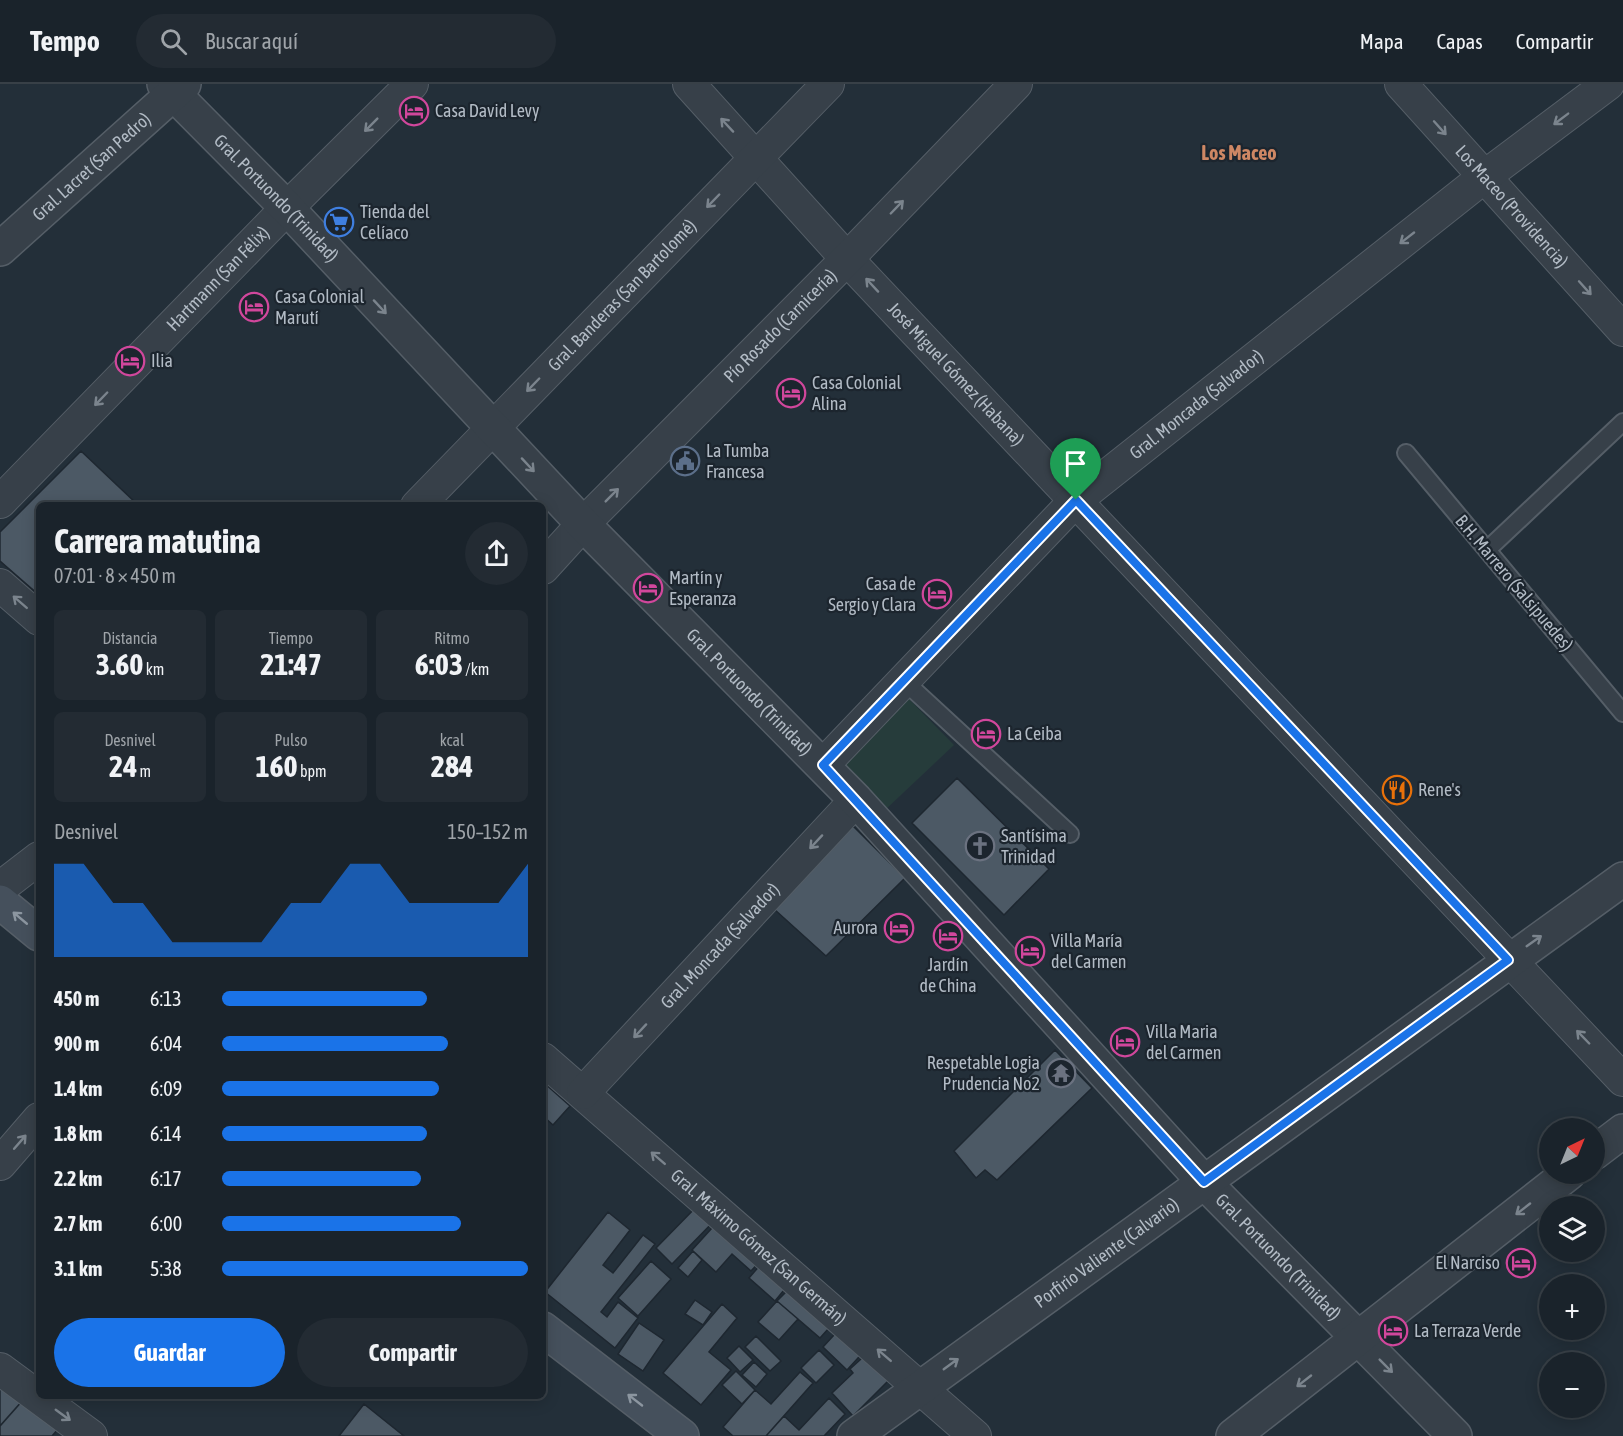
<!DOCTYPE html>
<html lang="es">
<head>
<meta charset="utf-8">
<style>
	body { margin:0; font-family:"Asap Condensed",sans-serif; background:#232b33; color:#f1f3f6; height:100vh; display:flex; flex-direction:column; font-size:22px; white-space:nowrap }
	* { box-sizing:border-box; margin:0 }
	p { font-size:20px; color:#9fa4a9 }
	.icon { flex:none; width:33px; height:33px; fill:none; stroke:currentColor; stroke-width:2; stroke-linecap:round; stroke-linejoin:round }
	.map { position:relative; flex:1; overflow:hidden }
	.side { position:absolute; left:36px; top:418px; width:510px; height:897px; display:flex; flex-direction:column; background:#1a232b; border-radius:9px; box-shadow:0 3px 15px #0003,0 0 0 2px #384047 }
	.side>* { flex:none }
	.needle { width:39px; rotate:43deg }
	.fabs { position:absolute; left:1539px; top:1034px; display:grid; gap:12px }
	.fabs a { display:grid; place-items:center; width:66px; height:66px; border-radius:50%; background:#1a232b; box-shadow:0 3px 15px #0003,0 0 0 2px #384047; font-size:30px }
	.pin { position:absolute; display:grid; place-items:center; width:51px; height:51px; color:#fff; margin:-62px -26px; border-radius:50% 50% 50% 0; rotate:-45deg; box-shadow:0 0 6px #0007 }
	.pin .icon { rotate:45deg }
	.round { display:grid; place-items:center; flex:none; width:63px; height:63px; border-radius:32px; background:#232b33 }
	.summary { display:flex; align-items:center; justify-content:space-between; height:102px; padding:0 18px }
	h1 { font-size:33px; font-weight:700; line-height:45px }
	.figures { display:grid; grid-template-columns:repeat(3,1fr); gap:9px; height:102px; padding:6px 18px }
	.figures div { display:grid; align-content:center; border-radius:9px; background:#232b33; text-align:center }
	.figures b { font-size:30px; font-weight:700 }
	.figures small { font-size:16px; font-weight:400 }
	.figures p { font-size:16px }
	.chart { height:168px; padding:12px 18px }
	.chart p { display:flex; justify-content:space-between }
	.chart svg { width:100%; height:108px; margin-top:6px; fill:#1a73e8; opacity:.7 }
	.cta { display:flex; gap:12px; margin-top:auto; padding:12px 18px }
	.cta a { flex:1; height:69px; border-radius:36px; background:#1a73e8; color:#fff; font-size:24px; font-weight:700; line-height:69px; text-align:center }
	.cta a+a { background:#232b33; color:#f1f3f6 }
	ul { padding:0 18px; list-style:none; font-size:20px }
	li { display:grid; grid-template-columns:96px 72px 1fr; align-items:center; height:45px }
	li i { height:15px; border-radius:8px; background:#1a73e8 }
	header { display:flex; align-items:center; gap:36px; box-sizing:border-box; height:84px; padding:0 30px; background:#1a232b; border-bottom:2px solid #384047 }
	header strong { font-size:28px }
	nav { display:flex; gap:33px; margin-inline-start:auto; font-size:21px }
	.search { width:420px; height:54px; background:#232b33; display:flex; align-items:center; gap:15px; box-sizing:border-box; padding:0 21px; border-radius:33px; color:#9fa4a9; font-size:22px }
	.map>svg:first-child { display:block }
	.green { fill:#263c3b }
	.building { fill:#4c5965; stroke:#1e2730; stroke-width:1.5 }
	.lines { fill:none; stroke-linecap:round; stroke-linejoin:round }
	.service-casing { stroke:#555e67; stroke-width:20 }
	.minor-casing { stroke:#555e67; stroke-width:34 }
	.tertiary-casing { stroke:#555e67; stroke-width:36 }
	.secondary-casing { stroke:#555e67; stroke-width:36 }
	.service { stroke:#374049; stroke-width:16 }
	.minor { stroke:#374049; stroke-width:32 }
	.tertiary { stroke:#374049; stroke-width:33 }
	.secondary { stroke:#45505c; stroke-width:33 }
	.oneway { stroke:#7b848d }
	.oneway2 { stroke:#8c96a0 }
	.route-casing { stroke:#fff; stroke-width:12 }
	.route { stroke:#1a73e8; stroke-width:8 }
	.labels { text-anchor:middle; stroke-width:4.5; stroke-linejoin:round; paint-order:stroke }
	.poi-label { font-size:18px; fill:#b2bbc5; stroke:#1c252e; text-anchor:start }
	.street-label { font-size:18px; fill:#b2bbc5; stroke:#1c252e }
	.neighbourhood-label { font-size:20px; font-weight:bold; fill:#ce8764; stroke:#1c252e }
</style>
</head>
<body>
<header>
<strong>Tempo</strong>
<div class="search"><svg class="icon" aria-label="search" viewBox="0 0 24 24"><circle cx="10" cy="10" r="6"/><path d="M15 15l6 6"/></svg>Buscar aquí</div>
<nav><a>Mapa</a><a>Capas</a><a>Compartir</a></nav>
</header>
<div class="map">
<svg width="1623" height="1352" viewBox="0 0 1623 1352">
	<rect width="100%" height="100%" fill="#232f39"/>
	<path class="green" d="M906 612 954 661 884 727 837 680Z"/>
	<path class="building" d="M81 367 139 422H39V511L0 477V448Z
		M957 694 1049 785 1004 831 912 739Z
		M853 742 905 794 826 872 774 825Z
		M1055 966 1092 1004 997 1096 985 1086 976 1094 954 1067Z
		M543 998 570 1022 553 1041 543 1032Z
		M703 1116 719 1132 672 1180 656 1164Z
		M608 1128 630 1146 603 1181 613 1189 643 1151 655 1160 601 1228 607 1233 618 1218 638 1234 615 1264 545 1208Z
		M722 1133 765 1172 751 1187 732 1170 716 1188 692 1166Z
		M693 1167 702 1176 688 1193 678 1184Z
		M767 1173 793 1195 775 1217 749 1194Z
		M651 1177 671 1195 638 1232 618 1214Z
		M796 1198 838 1234 820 1254 777 1217Z
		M695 1216 712 1228 703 1241 685 1230Z
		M777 1217 798 1235 779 1256 758 1238Z
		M722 1220 737 1234 709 1268 731 1286 701 1321 663 1289Z
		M639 1239 664 1256 643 1287 618 1270Z
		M845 1239 869 1262 847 1286 823 1263Z
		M756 1252 781 1277 770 1287 745 1263Z
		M739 1262 753 1276 740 1288 727 1274Z
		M872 1265 895 1290 853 1332 832 1309 853 1289 850 1285Z
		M819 1266 834 1281 816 1299 801 1284Z
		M754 1278 767 1290 756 1303 742 1291Z
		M736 1287 755 1306 742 1320 722 1301Z
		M800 1288 813 1299 766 1352H733L723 1343 755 1306 771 1320Z
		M0 1299 23 1316 0 1342Z
		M829 1314 845 1330 824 1352H766L784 1332 799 1346Z
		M23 1316 59 1344 52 1352H0V1342Z
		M364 1320 404 1352H339Z"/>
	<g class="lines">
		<g class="service-casing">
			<path id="service" d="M1406 369 1623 629
				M1487 466 1623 338
				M903 596 1070 750"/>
		</g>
		<g class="minor-casing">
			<g id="minor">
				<path id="s1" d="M689 0 847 175 1623 996"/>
				<path id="s2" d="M1401 0 1623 246"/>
				<path id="s3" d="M0 418 287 124 412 0"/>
				<path id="s4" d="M417 422 828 0"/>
				<path id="s5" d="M543 484 583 440 847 175 1016 0"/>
				<path d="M0 501 39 535"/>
				<path id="s6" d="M823 681 1076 416 1484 93 1608 0"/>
				<path d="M0 804 39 774"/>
				<path id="s7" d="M543 975 975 1352"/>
				<path id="s8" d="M583 1009 856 716"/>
				<path d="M0 1080 39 1035"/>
				<path d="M0 1285 91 1352"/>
			</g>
		</g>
		<g class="tertiary-casing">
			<g id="tertiary">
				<path id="s9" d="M164 0 287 124 583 440 856 716 1204 1098 1455 1352"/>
				<path id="s10" d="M0 165 184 0"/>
				<path d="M1594 1069 1623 1047"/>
				<path id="s11" d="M854 1352 1623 795"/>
				<path d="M1233 1352 1569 1089"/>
			</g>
		</g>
		<g class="secondary-casing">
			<path id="secondary" d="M0 818 39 850
				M543 1245 682 1352"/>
		</g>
		<use href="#service" class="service"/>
		<use href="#minor" class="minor"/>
		<use href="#tertiary" class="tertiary"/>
		<use href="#secondary" class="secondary"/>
	</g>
	<defs><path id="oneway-shaft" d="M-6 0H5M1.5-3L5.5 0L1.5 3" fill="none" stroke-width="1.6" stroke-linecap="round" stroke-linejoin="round" transform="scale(1.5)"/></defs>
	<g class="oneway">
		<use href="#oneway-shaft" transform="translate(1561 35) rotate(143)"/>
		<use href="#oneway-shaft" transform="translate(371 41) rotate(135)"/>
		<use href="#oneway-shaft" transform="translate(727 41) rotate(-133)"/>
		<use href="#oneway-shaft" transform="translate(1440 44) rotate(48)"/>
		<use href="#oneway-shaft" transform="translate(713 117) rotate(134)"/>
		<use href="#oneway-shaft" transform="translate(897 123) rotate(-46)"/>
		<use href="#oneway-shaft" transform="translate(1407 154) rotate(142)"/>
		<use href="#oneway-shaft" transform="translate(872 201) rotate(-133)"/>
		<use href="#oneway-shaft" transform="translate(1585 204) rotate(48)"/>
		<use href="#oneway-shaft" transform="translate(380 223) rotate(47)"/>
		<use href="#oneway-shaft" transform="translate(533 301) rotate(134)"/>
		<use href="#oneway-shaft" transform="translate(101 315) rotate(134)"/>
		<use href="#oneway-shaft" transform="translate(528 381) rotate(47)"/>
		<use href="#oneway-shaft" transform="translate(612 411) rotate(-45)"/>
		<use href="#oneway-shaft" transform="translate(20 518) rotate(-139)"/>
		<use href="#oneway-shaft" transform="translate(816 758) rotate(133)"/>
		<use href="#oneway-shaft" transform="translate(1534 857) rotate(-35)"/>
		<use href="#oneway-shaft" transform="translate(640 947) rotate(133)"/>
		<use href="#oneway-shaft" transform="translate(1583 953) rotate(-134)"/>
		<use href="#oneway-shaft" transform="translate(20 1058) rotate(-49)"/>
		<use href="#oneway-shaft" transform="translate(658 1074) rotate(-139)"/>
		<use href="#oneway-shaft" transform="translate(1523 1125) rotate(142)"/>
		<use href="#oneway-shaft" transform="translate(884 1271) rotate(-139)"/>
		<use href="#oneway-shaft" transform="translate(951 1280) rotate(-36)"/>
		<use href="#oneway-shaft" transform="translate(1386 1282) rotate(45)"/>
		<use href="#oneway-shaft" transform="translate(1304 1297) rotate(142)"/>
		<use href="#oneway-shaft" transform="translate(63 1331) rotate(36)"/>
	</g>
	<g class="oneway2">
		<use href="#oneway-shaft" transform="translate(20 834) rotate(-140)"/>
		<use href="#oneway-shaft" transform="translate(635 1316) rotate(-142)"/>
	</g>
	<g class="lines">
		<g class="route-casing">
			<path id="route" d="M1076 416 1508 876 1204 1098 823 681Z"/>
		</g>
		<use href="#route" class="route"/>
	</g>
	<defs>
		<g id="hotel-ring" transform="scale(1.5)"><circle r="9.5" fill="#1c252e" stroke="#d1479c" stroke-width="1.5"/><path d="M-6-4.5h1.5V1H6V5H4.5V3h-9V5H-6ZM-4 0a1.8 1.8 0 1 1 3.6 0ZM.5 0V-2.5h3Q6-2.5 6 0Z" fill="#d1479c"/></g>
		<g id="supermarket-ring" transform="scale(1.5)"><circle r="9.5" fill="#1c252e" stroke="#3f7fe0" stroke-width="1.5"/><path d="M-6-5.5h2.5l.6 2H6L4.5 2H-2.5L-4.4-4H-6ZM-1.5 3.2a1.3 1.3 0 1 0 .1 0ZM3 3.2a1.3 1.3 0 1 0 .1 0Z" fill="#3f7fe0"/></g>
		<g id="civic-ring" transform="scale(1.5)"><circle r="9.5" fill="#1c252e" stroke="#5c6f8a" stroke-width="1.5"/><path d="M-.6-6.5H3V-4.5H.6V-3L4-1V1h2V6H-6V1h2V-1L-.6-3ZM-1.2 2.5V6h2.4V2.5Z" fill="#5c6f8a"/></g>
		<g id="restaurant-ring" transform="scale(1.5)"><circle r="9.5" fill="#1c252e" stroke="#e8710a" stroke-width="1.5"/><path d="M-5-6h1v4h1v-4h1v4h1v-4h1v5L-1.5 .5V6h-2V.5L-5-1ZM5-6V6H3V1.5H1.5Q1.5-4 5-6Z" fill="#e8710a"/></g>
		<g id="church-ring" transform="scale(1.5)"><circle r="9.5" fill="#1c252e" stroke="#6b7280" stroke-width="1.5"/><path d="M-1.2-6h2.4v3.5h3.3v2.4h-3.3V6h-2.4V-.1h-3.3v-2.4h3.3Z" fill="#6b7280"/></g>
		<g id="temple-ring" transform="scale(1.5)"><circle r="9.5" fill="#1c252e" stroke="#6b7280" stroke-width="1.5"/><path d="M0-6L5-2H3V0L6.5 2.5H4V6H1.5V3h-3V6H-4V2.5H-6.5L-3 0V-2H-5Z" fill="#6b7280"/></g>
	</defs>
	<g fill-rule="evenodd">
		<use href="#hotel-ring" x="414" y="27"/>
		<use href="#supermarket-ring" x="339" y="138"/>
		<use href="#hotel-ring" x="254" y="223"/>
		<use href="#hotel-ring" x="130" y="277"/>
		<use href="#hotel-ring" x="791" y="309"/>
		<use href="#civic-ring" x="685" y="377"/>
		<use href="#hotel-ring" x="648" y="504"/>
		<use href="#hotel-ring" x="937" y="510"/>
		<use href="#hotel-ring" x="986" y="650"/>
		<use href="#restaurant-ring" x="1397" y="706"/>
		<use href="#church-ring" x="980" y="762"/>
		<use href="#hotel-ring" x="899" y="844"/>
		<use href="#hotel-ring" x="948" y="852"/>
		<use href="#hotel-ring" x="1030" y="867"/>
		<use href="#hotel-ring" x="1125" y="958"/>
		<use href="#temple-ring" x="1061" y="989"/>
		<use href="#hotel-ring" x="1521" y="1179"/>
		<use href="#hotel-ring" x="1393" y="1247"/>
	</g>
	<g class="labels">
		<g class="poi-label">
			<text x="435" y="33">Casa David Levy</text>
			<text x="360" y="134">Tienda del<tspan x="360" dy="21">Celíaco</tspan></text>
			<text x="275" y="219">Casa Colonial<tspan x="275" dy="21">Marutí</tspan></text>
			<text x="151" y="283">Ilia</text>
			<text x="812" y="305">Casa Colonial<tspan x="812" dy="21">Alina</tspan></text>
			<text x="706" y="373">La Tumba<tspan x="706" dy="21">Francesa</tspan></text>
			<text x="669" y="500">Martín y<tspan x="669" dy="21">Esperanza</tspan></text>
			<text x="916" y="506" text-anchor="end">Casa de<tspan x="916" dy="21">Sergio y Clara</tspan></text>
			<text x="1007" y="656">La Ceiba</text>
			<text x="1418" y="712">Rene's</text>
			<text x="1001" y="758">Santísima<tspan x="1001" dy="21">Trinidad</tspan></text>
			<text x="878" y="850" text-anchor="end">Aurora</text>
			<text x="1051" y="863">Villa María<tspan x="1051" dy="21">del Carmen</tspan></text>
			<text x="948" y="887" text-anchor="middle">Jardín<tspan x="948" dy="21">de China</tspan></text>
			<text x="1146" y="954">Villa Maria<tspan x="1146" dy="21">del Carmen</tspan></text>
			<text x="1040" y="985" text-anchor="end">Respetable Logia<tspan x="1040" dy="21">Prudencia No2</tspan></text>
			<text x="1500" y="1185" text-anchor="end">El Narciso</text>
			<text x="1414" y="1253">La Terraza Verde</text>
		</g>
		<g class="street-label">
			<text dy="6" stroke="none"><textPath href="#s10" startOffset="123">Gral. Lacret (San Pedro)</textPath></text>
			<text dy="6" stroke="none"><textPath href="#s9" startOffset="160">Gral. Portuondo (Trinidad)</textPath></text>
			<text dy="6" stroke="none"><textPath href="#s2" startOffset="165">Los Maceo (Providencia)</textPath></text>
			<text dy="6" stroke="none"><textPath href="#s3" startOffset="312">Hartmann (San Félix)</textPath></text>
			<text dy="6" stroke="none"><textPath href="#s4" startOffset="294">Gral. Banderas (San Bartolomé)</textPath></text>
			<text dy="6" stroke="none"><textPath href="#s5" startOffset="339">Pío Rosado (Carnicería)</textPath></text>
			<text dy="6" stroke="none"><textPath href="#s1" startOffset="394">José Miguel Gómez (Habana)</textPath></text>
			<text dy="6" stroke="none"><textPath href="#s6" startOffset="520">Gral. Moncada (Salvador)</textPath></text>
			<text transform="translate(1514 499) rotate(50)" y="6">B.H. Marrero (Salsipuedes)</text>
			<text dy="6" stroke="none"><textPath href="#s9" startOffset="844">Gral. Portuondo (Trinidad)</textPath></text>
			<text dy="6" stroke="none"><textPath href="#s8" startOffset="201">Gral. Moncada (Salvador)</textPath></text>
			<text dy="6" stroke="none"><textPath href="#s7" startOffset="286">Gral. Máximo Gómez (San Germán)</textPath></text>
			<text dy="6" stroke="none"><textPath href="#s11" startOffset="312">Porfirio Valiente (Calvario)</textPath></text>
			<text dy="6" stroke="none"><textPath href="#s9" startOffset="1618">Gral. Portuondo (Trinidad)</textPath></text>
		</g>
		<g class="neighbourhood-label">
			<text x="1239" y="76">Los Maceo</text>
		</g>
	</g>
</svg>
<div class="fabs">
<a><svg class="needle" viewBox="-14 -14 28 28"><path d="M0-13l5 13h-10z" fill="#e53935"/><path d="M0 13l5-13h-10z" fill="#9fa4a9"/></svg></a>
<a><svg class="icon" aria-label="layers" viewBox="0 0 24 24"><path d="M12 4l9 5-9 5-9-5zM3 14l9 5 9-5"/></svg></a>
<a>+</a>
<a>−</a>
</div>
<div class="pin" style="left:1076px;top:416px;background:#1e9e55"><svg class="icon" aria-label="arrive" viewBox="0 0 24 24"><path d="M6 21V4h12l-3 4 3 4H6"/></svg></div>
<section class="side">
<div class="summary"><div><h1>Carrera matutina</h1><p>07:01 · 8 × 450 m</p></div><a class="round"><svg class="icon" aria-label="share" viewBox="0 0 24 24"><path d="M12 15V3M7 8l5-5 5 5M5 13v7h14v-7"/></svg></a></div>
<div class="figures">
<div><p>Distancia</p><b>3.60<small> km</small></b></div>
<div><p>Tiempo</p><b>21:47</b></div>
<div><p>Ritmo</p><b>6:03<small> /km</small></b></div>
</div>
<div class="figures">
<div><p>Desnivel</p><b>24<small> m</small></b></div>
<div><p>Pulso</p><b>160<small> bpm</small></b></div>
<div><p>kcal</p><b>284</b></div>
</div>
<div class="chart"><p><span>Desnivel</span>150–152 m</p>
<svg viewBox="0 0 160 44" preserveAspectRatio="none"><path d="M0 44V6L10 6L20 22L30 22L40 38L50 38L60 38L70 38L80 22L90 22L100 6L110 6L120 22L130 22L140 22L150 22L160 6V44z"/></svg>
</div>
<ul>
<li><b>450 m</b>6:13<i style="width:67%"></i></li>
<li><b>900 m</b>6:04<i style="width:74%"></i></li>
<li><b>1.4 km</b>6:09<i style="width:71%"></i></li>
<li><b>1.8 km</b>6:14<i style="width:67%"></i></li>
<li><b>2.2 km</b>6:17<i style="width:65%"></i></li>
<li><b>2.7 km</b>6:00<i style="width:78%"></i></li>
<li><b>3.1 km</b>5:38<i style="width:100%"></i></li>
</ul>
<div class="cta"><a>Guardar</a><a>Compartir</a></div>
</section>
</div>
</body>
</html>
